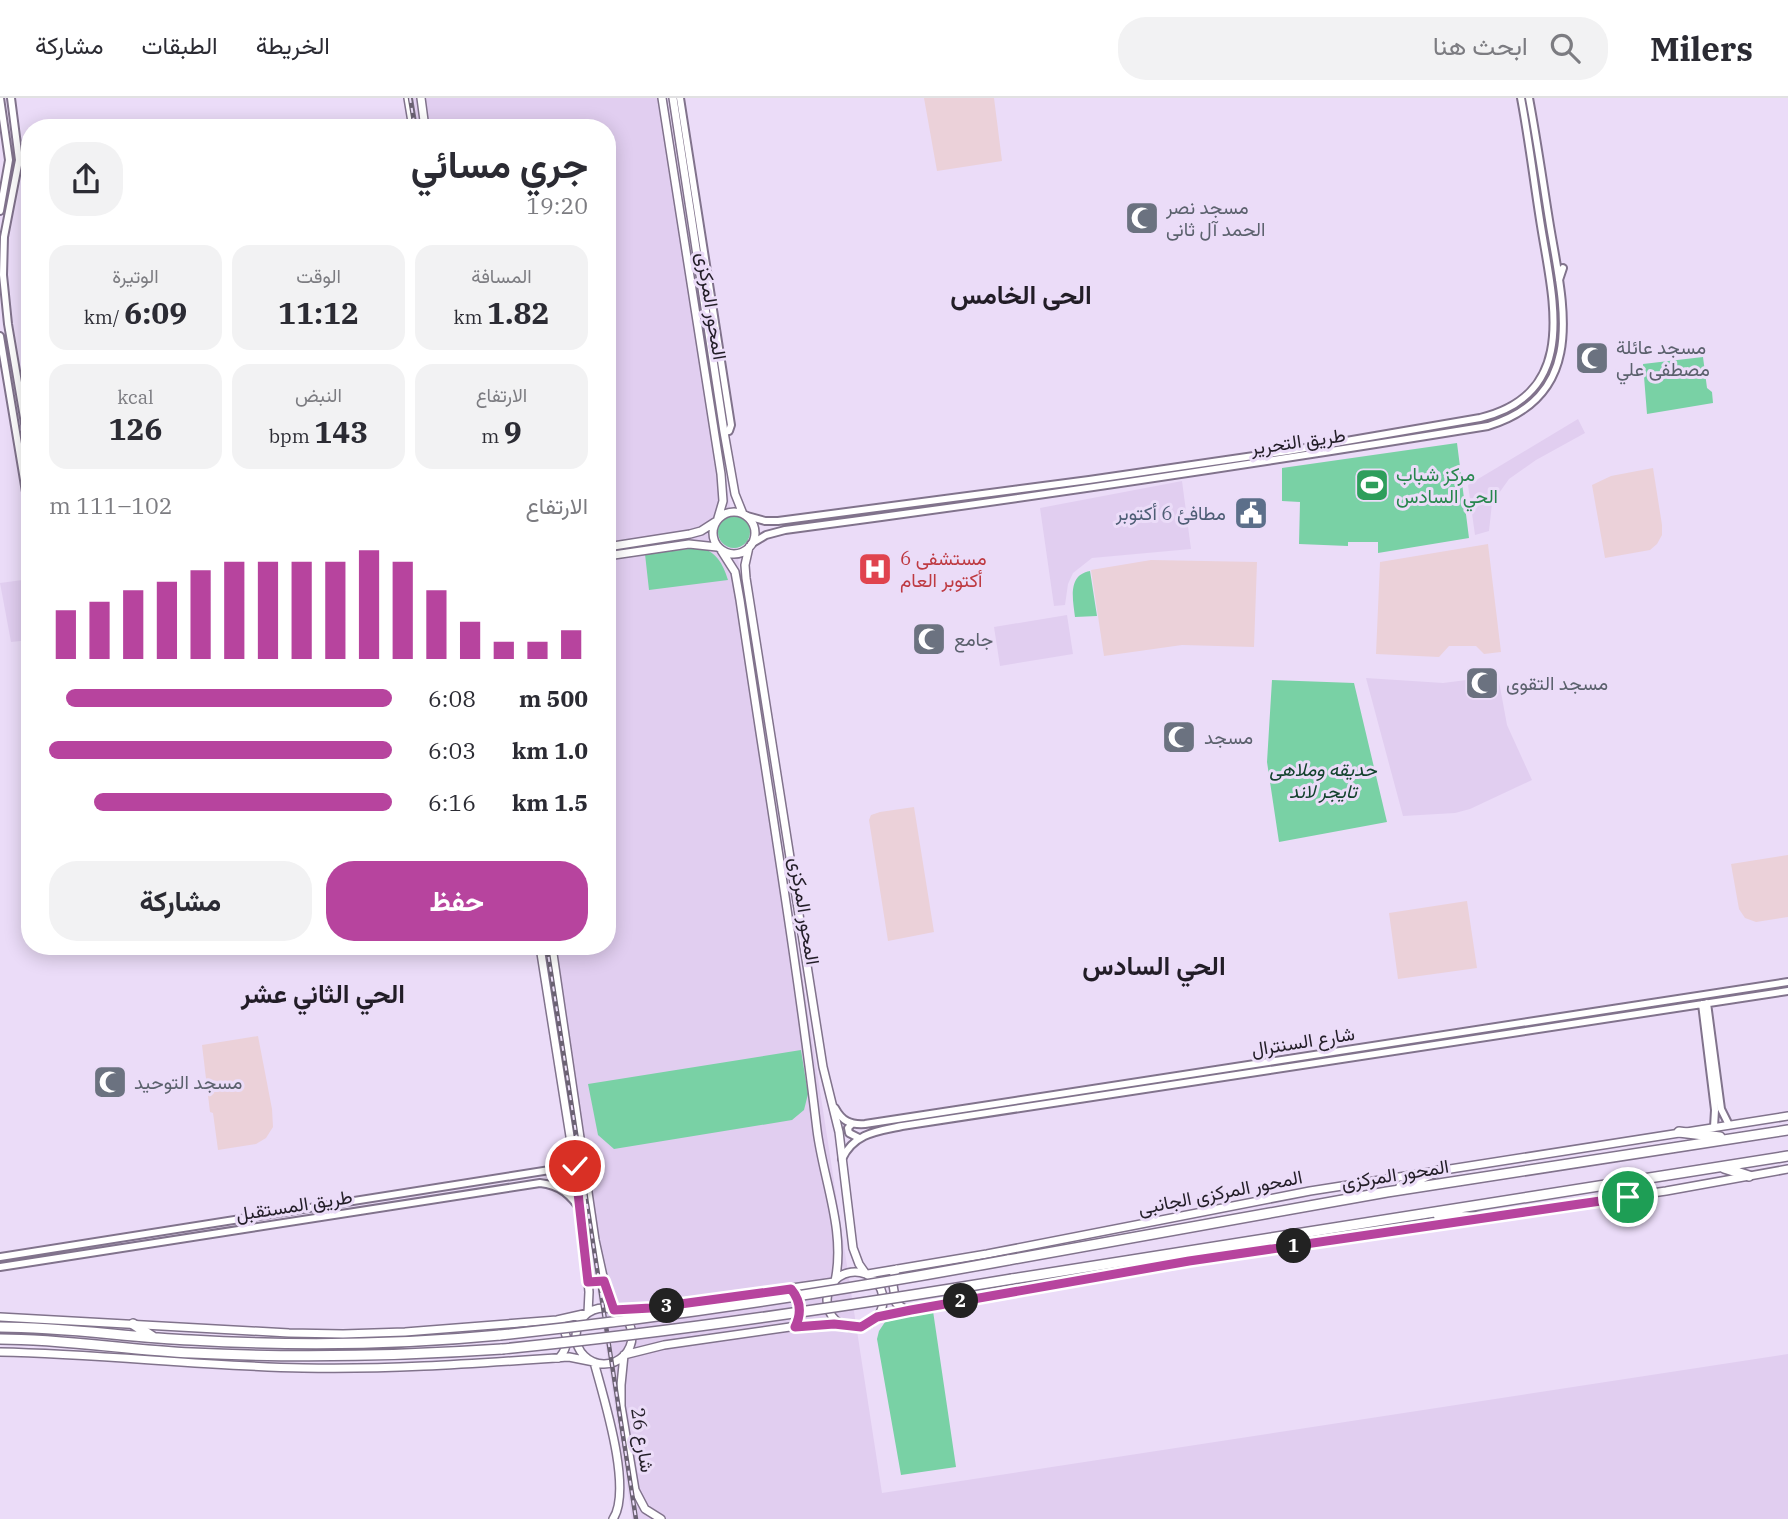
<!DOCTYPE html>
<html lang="ar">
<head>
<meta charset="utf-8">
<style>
	body { margin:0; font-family:"IBM Plex Serif",Vazirmatn,serif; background:#f2f2f3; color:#2b2b33; direction:rtl; height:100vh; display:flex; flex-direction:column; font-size:26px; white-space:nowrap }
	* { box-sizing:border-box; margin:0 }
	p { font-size:23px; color:#7c7c81 }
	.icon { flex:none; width:38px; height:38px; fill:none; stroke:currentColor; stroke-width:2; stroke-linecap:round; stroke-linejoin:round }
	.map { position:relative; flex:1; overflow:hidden; direction:ltr }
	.side { position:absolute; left:21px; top:21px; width:595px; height:836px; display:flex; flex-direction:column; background:#fff; border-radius:28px; box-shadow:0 4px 18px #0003; direction:rtl }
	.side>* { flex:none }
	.pin { position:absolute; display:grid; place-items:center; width:60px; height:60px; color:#fff; margin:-30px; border:4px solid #fff; border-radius:50%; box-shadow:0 2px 7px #0007 }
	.km { position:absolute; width:35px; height:35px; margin:-18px; border-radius:50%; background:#222; color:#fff; font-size:19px; line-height:35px; text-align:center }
	.round { display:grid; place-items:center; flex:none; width:74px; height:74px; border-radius:28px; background:#f2f2f3 }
	.overview { display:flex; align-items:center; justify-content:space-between; height:119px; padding:0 28px }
	h1 { font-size:38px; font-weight:700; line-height:52px }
	.figures { display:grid; grid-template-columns:repeat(3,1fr); gap:10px; height:119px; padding:7px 28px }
	.figures div { display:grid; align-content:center; border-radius:18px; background:#f2f2f3; text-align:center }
	.figures b { font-size:30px; font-weight:700 }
	.figures small { font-size:19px; font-weight:400 }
	.figures p { font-size:19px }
	.chart { height:196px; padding:14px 28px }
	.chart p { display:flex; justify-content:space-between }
	.chart svg { width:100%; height:126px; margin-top:7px; stroke:#b7449e; stroke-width:6 }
	.action { display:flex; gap:14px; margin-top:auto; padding:14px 28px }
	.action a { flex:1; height:80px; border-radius:28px; background:#b7449e; color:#fff; font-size:28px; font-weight:700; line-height:80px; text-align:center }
	.action a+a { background:#f2f2f3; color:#2b2b33 }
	ul { padding:0 28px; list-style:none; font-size:23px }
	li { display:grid; grid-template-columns:112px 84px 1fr; align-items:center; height:52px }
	li i { height:18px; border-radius:9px; background:#b7449e }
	header { display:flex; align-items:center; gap:42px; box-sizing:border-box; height:98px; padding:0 35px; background:#fff; border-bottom:2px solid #e1e1e2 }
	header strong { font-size:33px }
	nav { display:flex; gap:38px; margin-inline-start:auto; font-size:24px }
	.search { width:490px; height:63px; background:#f2f2f3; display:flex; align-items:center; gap:18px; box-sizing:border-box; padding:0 24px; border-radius:28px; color:#7c7c81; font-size:26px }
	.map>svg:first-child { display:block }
	.built { fill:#e1cef0 }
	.education { fill:#ebd1d9 }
	.green { fill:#79d1a5 }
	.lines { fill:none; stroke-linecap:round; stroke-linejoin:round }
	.tertiary-casing { stroke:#81738c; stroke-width:10 }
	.secondary-casing { stroke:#81738c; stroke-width:10 }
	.trunk-casing { stroke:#81738c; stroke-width:12 }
	.tertiary { stroke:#fff; stroke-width:6 }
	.secondary { stroke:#fff; stroke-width:7 }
	.trunk { stroke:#fff; stroke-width:9 }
	.rail-casing { stroke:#6b6273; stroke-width:4.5 }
	.rail { stroke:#ebdcf8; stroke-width:2; stroke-dasharray:5; stroke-linecap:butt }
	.trunk-bridge-casing { stroke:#81738c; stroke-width:12; stroke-linecap:butt }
	.trunk-bridge { stroke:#fff; stroke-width:9 }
	.route-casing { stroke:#fff; stroke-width:14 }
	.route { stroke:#b7449e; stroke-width:9 }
	.labels { text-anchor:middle; stroke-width:6; stroke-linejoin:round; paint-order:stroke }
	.worship-label { font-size:19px; fill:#5b616d; stroke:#ebdcf8; text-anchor:start }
	.street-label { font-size:19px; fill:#221d27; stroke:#ebdcf8 }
	.leisure-label { font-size:19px; fill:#27864d; stroke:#ebdcf8; text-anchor:start }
	.service-label { font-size:19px; fill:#4e5e75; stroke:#ebdcf8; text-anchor:end }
	.health-label { font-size:19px; fill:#be3a42; stroke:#ebdcf8; text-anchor:start }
	.park-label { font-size:19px; font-style:italic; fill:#13422d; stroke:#ebdcf8 }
	.district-label { font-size:26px; font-weight:bold; fill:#221d27; stroke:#ebdcf8 }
</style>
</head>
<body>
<header>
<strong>Milers</strong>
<div class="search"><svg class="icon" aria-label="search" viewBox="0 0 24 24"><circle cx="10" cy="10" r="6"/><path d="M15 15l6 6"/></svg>ابحث هنا</div>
<nav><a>الخريطة</a><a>الطبقات</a><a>مشاركة</a></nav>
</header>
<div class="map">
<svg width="1788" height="1421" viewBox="0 0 1788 1421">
	<rect width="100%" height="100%" fill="#ebdcf8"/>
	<path class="built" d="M414 0H667L882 1395 1788 1256V1421H632L545 849H607V30H418Z
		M1578 321 1585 335 1536 362 1509 381 1492 405 1489 433 1475 437 1468 387Z
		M1182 383 1191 451 1092 460 1073 475 1068 486 1065 507 1054 508 1040 410Z
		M30 481V542L11 544 0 485Z
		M1067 517 1073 556 1000 568 994 529Z
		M1498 578 1507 627 1532 682 1470 711 1455 715 1403 718 1366 580 1443 585Z"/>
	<path class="education" d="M924 0H994L1002 63 937 73Z
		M1653 370 1662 427V437L1657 446 1650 452 1605 460 1592 387 1611 378Z
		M1488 446 1501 554 1484 556 1476 548H1449L1439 559 1376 556 1380 464Z
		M1151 462 1257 464 1254 549 1182 547 1104 558 1091 472Z
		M914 709 934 834 888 843 869 722 871 717 880 714Z
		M1788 757V819L1756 824 1745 820 1739 811 1731 766Z
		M1467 803 1477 870 1398 881 1389 815Z
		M258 938 272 1011 273 1029 266 1040 256 1046 218 1052 213 1015 210 1014 202 947Z"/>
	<path class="green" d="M1703 259 1707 290 1712 294 1713 305 1647 316 1643 266Z
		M1457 345 1469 440 1378 455V444H1348V448L1299 446 1300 404 1282 403V370Z
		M718 434a16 16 0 1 1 32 0a16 16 0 1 1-32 0Z
		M698 450C716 452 723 466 728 482L649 492 645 456Z
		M1090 473 1097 518 1075 519C1073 502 1067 477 1090 473Z
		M1272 582 1354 585 1387 724 1279 744 1267 664Z
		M801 952 808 996 804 1012 792 1022 614 1051 598 1037 588 986Z
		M933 1213 956 1369 901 1377 877 1241 879 1233 885 1224Z"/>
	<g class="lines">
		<g class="tertiary-casing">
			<path id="tertiary" d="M11 0 19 62 4 139 3 177 8 226 30 355
				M680 0 731 327 729 333 724 334
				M0 113 9 62 0 0
				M1559 182 1563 170
				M0 238 30 418
				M747 418 765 423H778L1089 382 1288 353 1480 320C1580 296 1553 203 1541 128 1534 85 1529 42 1521 0
				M751 446 766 437 785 432C1020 401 1254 366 1488 328 1589 297 1563 206 1550 128 1543 85 1537 42 1529 0
				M1707 905 1721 1011 1729 1027
				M1702 906 1715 1012 1714 1029
				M835 1010C842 1023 850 1027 865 1026L1788 884
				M852 1026 848 1030 849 1035 859 1040
				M842 1061C854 1035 878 1033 902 1028L1788 893
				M0 1159 575 1068
				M0 1169 540 1085C560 1087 571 1097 582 1114"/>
		</g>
		<g class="secondary-casing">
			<path id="secondary" d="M408 0 413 30
				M421 0 425 30
				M662 0 721 376 723 403 718 420
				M673 0 724 334 735 396 743 416
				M713 435a21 21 0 1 1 42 0a21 21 0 1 1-42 0Z
				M607 449 690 436 701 433 715 424
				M749 449 745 467 746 480 823 969 839 1034 853 1150 859 1166 866 1176
				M721 452 735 474 740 502C766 679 796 855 817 1032 823 1081 846 1133 835 1183
				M607 458 689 446 717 449
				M552 849 595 1142 604 1183 614 1212 651 1210 834 1184
				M1482 1120 1666 1093 1788 1071
				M897 1171 892 1181 896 1205 906 1212
				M827 1202a28 28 0 1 1 56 0a28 28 0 1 1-56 0Z
				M868 1176 987 1156 1310 1093 1788 1018
				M576 1238a28 28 0 1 1 56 0a28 28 0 1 1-56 0Z
				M0 1219 289 1235 343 1236 405 1234 557 1222 588 1215 589 1194 582 1114 540 849
				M877 1219 1189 1163 1470 1122
				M795 1229 800 1216 796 1196
				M0 1254C101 1256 202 1268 303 1270 392 1272 481 1265 569 1259L594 1264C603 1298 633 1391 613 1421
				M559 1260C569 1249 569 1237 560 1226
				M661 1421 645 1411 635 1392 621 1308V1287L624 1257 664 1247 811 1226 843 1227"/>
		</g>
		<g class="trunk-casing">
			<path id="trunk" d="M1679 1034 1720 1039
				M1724 1070 1749 1078
				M1401 1088 1438 1073
				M1438 1117 1487 1120
				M1008 1162 1387 1094 1788 1032
				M1012 1181 1788 1058
				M133 1226 153 1239
				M0 1229C64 1229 127 1239 191 1242 295 1248 397 1247 500 1237
				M0 1241C65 1241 128 1252 192 1255 295 1260 398 1258 502 1251"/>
		</g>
		<use href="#tertiary" class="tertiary"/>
		<use href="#secondary" class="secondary"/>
		<use href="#trunk" class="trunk"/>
		<g class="rail-casing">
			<path id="rail" d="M410 0 415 30
				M547 849 636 1421"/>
		</g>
		<use href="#rail" class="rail"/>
		<g class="trunk-bridge-casing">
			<path id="trunk-bridge" d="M500 1237C671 1219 840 1193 1008 1162
				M502 1251C673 1234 843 1209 1012 1181"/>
		</g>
		<use href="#trunk-bridge" class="trunk-bridge"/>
	</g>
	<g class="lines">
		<g class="route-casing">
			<path id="route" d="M575 1068 588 1184 604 1183 614 1212 651 1210 791 1191C801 1203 802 1215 795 1229L834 1226 861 1229 877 1219 911 1212 1189 1163 1628 1099"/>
		</g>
		<use href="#route" class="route"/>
	</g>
	<defs>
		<g id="mosque-square" transform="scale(1.75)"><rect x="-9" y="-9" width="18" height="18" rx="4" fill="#6b7280" stroke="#ebdcf8"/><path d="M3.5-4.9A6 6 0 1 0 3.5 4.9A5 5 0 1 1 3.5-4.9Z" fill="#fff"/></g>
		<g id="stadium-square" transform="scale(1.75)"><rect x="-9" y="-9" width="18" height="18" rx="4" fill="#2e9e5b" stroke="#ebdcf8"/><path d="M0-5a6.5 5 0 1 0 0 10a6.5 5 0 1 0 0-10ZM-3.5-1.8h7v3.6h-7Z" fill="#fff"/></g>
		<g id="civic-square" transform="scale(1.75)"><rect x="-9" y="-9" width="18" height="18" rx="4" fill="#5c6f8a" stroke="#ebdcf8"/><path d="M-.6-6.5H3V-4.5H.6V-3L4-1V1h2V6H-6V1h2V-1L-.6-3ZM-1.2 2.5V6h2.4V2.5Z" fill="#fff"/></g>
		<g id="hospital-square" transform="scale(1.75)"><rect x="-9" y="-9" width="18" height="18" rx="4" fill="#e0444e" stroke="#ebdcf8"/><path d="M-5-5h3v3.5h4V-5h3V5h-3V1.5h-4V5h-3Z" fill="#fff"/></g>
	</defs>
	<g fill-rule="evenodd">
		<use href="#mosque-square" x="1142" y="120"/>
		<use href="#mosque-square" x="1592" y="260"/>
		<use href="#stadium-square" x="1372" y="387"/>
		<use href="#civic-square" x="1251" y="415"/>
		<use href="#hospital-square" x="875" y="471"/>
		<use href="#mosque-square" x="929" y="541"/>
		<use href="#mosque-square" x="1482" y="585"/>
		<use href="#mosque-square" x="1179" y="639"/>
		<use href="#mosque-square" x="110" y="984"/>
	</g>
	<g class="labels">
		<g class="worship-label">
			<text x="1166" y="116">مسجد نصر<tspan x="1166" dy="22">الحمد آل ثانى</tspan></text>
			<text x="1616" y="256">مسجد عائلة<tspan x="1616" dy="22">مصطفى علي</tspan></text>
			<text x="954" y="548">جامع</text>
			<text x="1506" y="592">مسجد التقوى</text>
			<text x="1204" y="646">مسجد</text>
			<text x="134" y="991">مسجد التوحيد</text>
		</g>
		<g class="street-label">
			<text transform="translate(712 208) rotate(81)" y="7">المحور المركزى</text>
			<text transform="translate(1298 343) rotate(-8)" y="7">طريق التحرير</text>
			<text transform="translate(805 813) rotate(81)" y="7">المحور المركزى</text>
			<text transform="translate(1303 943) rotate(-9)" y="7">شارع السنترال</text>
			<text transform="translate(1395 1076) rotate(-9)" y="7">المحور المركزى</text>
			<text transform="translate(1220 1094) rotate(-11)" y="7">المحور المركزى الجانبى</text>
			<text transform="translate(294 1107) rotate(-9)" y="7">طريق المستقبل</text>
			<text transform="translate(643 1342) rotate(81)" y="7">شارع 26</text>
		</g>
		<g class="leisure-label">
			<text x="1396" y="383">مركز شباب<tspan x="1396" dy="22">الحي السادس</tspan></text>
		</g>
		<g class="service-label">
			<text x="1226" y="422">مطافئ 6 أكتوبر</text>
		</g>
		<g class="health-label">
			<text x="900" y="467">مستشفى 6<tspan x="900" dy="22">أكتوبر العام</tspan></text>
		</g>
		<g class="park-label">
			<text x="1323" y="678">حديقه وملاهى<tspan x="1323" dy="22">تايجر لاند</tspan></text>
		</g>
		<g class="district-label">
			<text x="1021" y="206">الحى الخامس</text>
			<text x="1154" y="877">الحي السادس</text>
			<text x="323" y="905">الحي الثاني عشر</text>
		</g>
	</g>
</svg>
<div class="pin" style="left:1628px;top:1099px;background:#1e9e55"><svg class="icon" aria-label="arrive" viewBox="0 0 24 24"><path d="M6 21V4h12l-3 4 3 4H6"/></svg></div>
<div class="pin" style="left:575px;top:1068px;background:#d93025"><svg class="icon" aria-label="check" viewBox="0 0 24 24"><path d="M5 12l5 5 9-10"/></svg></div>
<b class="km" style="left:1294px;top:1148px">1</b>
<b class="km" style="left:961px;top:1203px">2</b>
<b class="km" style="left:667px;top:1208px">3</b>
<section class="side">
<div class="overview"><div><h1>جري مسائي</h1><p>19:20</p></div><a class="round"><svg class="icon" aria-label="share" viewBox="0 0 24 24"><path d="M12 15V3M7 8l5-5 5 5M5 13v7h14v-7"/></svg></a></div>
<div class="figures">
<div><p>المسافة</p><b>1.82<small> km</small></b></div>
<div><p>الوقت</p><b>11:12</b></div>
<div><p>الوتيرة</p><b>6:09<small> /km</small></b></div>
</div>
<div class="figures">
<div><p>الارتفاع</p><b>9<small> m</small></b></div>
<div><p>النبض</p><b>143<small> bpm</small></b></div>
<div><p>kcal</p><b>126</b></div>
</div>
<div class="chart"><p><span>الارتفاع</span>102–111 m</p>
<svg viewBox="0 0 160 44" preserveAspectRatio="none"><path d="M5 44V27M15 44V24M25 44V20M35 44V17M45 44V13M55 44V10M65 44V10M75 44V10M85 44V10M95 44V6M105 44V10M115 44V20M125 44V31M135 44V38M145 44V38M155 44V34"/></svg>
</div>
<ul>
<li><b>500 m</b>6:08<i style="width:95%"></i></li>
<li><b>1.0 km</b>6:03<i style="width:100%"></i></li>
<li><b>1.5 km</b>6:16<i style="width:87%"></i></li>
</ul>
<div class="action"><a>حفظ</a><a>مشاركة</a></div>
</section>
</div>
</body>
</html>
